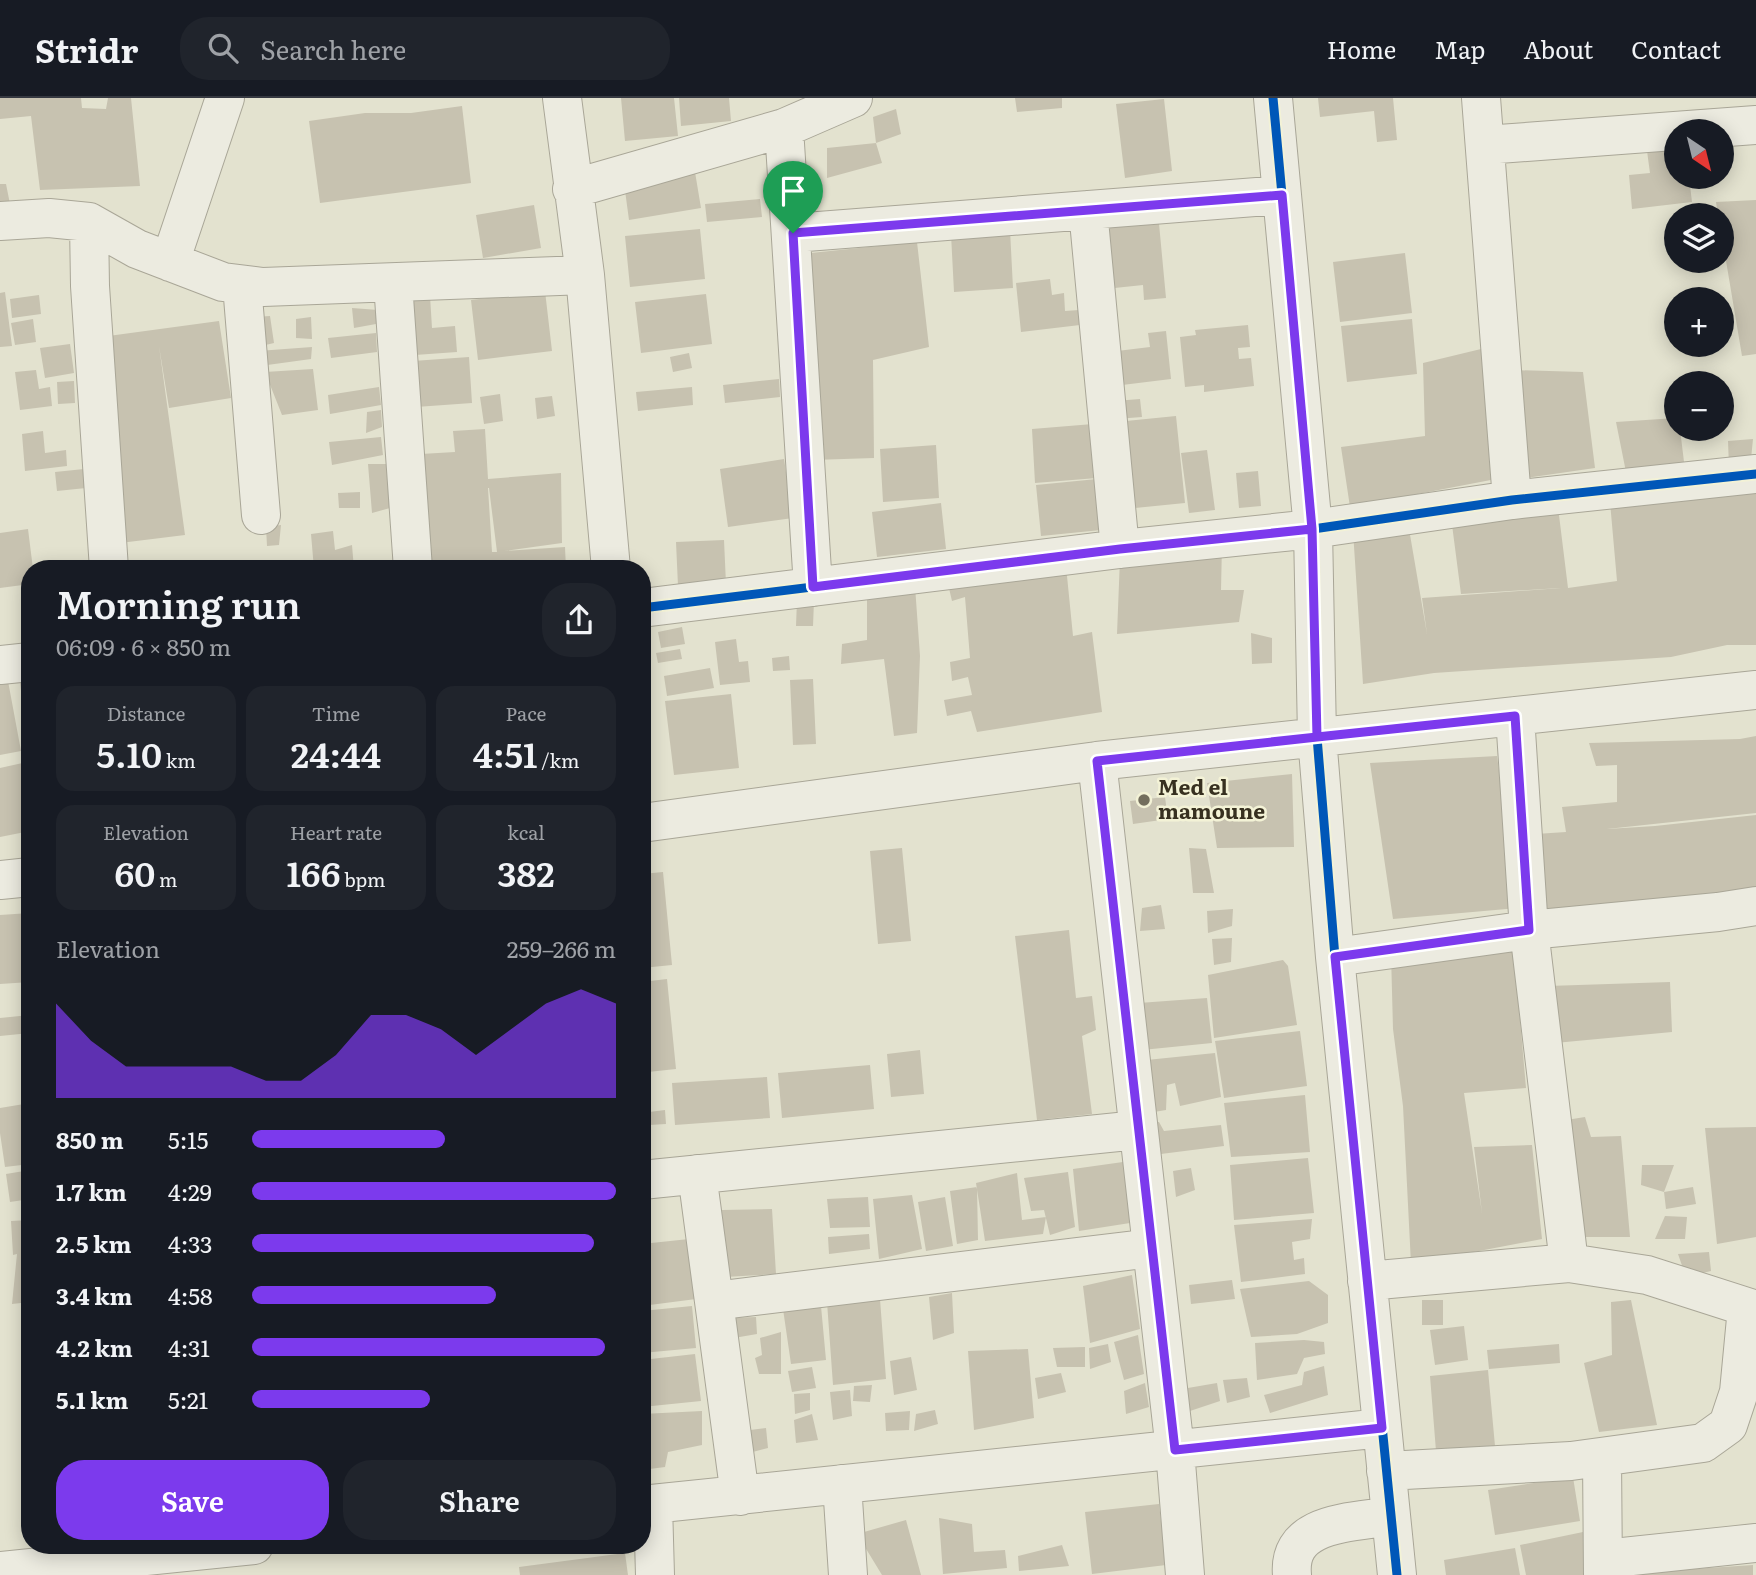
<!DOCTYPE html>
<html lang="en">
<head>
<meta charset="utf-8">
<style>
	body { margin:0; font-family:Literata,serif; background:#20242c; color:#f1f3f6; height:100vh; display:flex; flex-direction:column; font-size:26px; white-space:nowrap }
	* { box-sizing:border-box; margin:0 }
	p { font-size:23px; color:#9ea1a6 }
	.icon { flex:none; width:38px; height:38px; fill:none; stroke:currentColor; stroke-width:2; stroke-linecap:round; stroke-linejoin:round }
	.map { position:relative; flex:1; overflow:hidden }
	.side { position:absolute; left:21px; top:462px; width:630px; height:994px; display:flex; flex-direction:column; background:#171b24; border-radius:28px; box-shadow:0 4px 18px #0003 }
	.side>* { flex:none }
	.needle { width:46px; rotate:145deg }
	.controls { position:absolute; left:1664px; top:21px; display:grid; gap:14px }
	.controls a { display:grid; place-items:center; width:70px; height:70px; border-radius:50%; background:#171b24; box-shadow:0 4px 18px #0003; font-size:35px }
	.pin { position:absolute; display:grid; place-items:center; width:60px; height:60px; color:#fff; margin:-72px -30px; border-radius:50% 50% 50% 0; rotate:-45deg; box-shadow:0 0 7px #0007 }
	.pin .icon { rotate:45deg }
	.round { display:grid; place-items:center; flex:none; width:74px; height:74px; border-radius:28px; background:#20242c }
	.headline { display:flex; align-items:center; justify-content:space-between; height:119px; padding:0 35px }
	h1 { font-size:38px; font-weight:600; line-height:52px }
	.metrics { display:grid; grid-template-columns:repeat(3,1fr); gap:10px; height:119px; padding:7px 35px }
	.metrics div { display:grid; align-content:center; border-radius:18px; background:#20242c; text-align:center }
	.metrics b { font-size:35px; font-weight:600 }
	.metrics small { font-size:19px; font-weight:400 }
	.metrics p { font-size:19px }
	.chart { height:196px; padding:14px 35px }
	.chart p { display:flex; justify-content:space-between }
	.chart svg { width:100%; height:126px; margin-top:7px; fill:#7c3aed; opacity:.7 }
	.primary-button { display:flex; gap:14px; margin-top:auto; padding:14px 35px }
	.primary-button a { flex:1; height:80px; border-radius:28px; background:#7c3aed; color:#fff; font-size:28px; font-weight:600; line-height:80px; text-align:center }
	.primary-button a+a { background:#20242c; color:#f1f3f6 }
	ul { padding:0 35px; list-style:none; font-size:23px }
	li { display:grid; grid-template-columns:112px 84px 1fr; align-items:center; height:52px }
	li i { height:18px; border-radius:9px; background:#7c3aed }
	header { display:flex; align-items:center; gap:42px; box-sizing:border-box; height:98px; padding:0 35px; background:#171b24; border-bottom:2px solid #363941 }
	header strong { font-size:33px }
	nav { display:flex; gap:38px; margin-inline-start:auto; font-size:24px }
	.search { width:490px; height:63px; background:#20242c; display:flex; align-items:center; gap:18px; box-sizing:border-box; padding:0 24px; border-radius:28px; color:#9ea1a6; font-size:26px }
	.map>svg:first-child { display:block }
	.building { fill:#c7c2b0; fill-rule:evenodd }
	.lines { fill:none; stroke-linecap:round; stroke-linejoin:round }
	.minor-casing { stroke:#a9a697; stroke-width:40 }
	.minor { stroke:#ecebe0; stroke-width:38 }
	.cycleway-casing { stroke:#f3f2d6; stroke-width:13 }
	.cycleway { stroke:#0057b8; stroke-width:9 }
	.route-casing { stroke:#fff; stroke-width:14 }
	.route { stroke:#7c3aed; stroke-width:9 }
	.poi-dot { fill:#736e5d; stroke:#f3f2d6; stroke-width:2.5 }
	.labels { text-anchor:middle; stroke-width:5; stroke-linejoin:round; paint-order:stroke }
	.poi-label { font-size:21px; font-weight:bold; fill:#373020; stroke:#f3f2d6; text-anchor:start }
</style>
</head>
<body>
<header>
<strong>Stridr</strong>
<div class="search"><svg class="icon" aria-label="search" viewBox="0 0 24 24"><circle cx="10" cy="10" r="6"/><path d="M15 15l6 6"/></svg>Search here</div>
<nav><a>Home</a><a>Map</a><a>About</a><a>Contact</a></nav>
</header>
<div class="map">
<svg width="1756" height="1477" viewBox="0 0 1756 1477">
	<rect width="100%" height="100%" fill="#e3e2cf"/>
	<path class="building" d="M0 0H81L82 10 106 11 108 0H131L140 88 40 92 31 18 0 21Z
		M621 0H674L678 38 625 43Z
		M679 0H729L731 23 681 28Z
		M1015 0H1062V10L1017 14Z
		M1318 0H1393L1397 42 1377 44 1374 13 1320 19Z
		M1164 1 1172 73 1125 80 1116 6Z
		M462 8 471 85 320 105 309 23 365 15H411Z
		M896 11 901 36 876 45 873 19Z
		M876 45 882 65 827 80V50Z
		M1676 50V79H1689L1692 104 1632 111 1629 77 1650 75 1647 53Z
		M695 74 701 110 629 122 624 85Z
		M0 86H6L10 106 0 107Z
		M760 101 762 119 707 124 705 106Z
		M1756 102V256L1742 258 1722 139V117H1718L1716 104Z
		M534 107 541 150 483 160 476 117Z
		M1158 115 1166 200 1144 202 1143 187 1105 191 1099 120Z
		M700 131 705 181 630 189 625 138Z
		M1010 132 1013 190 954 194 951 136Z
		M917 144 929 249 873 262 874 360 813 362 801 156Z
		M1405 155 1412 215 1340 224 1333 164Z
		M1050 181 1052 197 1064 195 1065 213 1079 212 1080 227 1021 234 1016 185Z
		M545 193 552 253 478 262 471 202Z
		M5 194 12 248 0 249V195Z
		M706 196 712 246 641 255 635 204Z
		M39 197 41 216 12 220 10 201Z
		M430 198 432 230 455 228 457 254 415 257 411 200Z
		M352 210 378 212 376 226 354 230Z
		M270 218 274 245 257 249 254 219Z
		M311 219 312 241 296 240V221Z
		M33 221 36 244 15 247 11 225Z
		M1412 221 1417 276 1347 284 1341 228Z
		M219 223 231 300 169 310 159 248 185 437 120 445 101 239Z
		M1248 227 1250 249 1238 250 1239 261 1251 260 1254 288 1204 294V287L1185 289 1180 239 1196 237 1195 232Z
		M1166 233 1171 281 1114 288 1109 254 1150 249 1148 235Z
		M376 235 377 254 331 260 328 240Z
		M70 246 74 275 45 280 40 250Z
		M312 249 311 261 260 268 258 253Z
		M1481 251 1496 381 1350 409 1341 349 1425 338 1423 265Z
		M689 255 692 270 673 274 670 259Z
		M469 259 472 305 416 309 413 263Z
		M313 271 318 312 282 317 265 274Z
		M36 272 39 291 50 289 52 308 20 312 15 274Z
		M1512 272 1583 274 1595 370 1518 381Z
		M779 281 780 299 725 305 723 287Z
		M1704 281V285H1677V283Z
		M74 283 75 305 58 306 57 284Z
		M379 289 381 307 330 316 328 297Z
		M692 289 693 307 638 313 636 294Z
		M500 296 503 323 484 326 480 299Z
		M552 298 555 318 537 321 535 300Z
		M1140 301 1142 319 1116 321 1115 303Z
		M381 312 382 329 366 335 367 314Z
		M1176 318 1185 405 1125 411 1116 324Z
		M1676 320V331H1680L1685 372 1627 379 1616 324Z
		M1093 326 1097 380 1035 385 1032 331Z
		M485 331 488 381 561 375 562 445 504 453 565 449 566 471H428L421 356 455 354 453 333ZM488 390H489L497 454H492Z
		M43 333 45 355 66 352 67 368 25 373 22 336Z
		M381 339 383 357 332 367 329 344Z
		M1753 341 1751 361 1729 369 1728 343Z
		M936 347 939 400 883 404 880 351Z
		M1207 352 1215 412 1189 415 1181 355Z
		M784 361 793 420 728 429 720 371Z
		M368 366H387L390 410 372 415Z
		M84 371 86 390 57 393 55 374Z
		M1258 373 1261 408 1239 410 1236 375Z
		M1097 381 1101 432 1041 438 1036 387Z
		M1756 391V547H1727L1671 559 1434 575 1363 586 1353 433 1408 425 1427 536 1422 500 1561 490 1461 496 1451 419 1558 409 1568 490 1617 483 1610 404Z
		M360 394V410H339L338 395Z
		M941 405 946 451 877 459 872 414Z
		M281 427 279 447 267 448 266 429Z
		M28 431 33 471H30V486L0 490V435Z
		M333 433 335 452 352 447 354 471H314L311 436Z
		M724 442 726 486 678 488 676 444Z
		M1222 446 1221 492H1244L1239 524 1117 536 1120 460Z
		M379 465 380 471H358V470Z
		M1066 468 1073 538 1092 534 1102 614 977 634 971 613 947 618 944 602 972 597 968 579 952 583 950 564 970 560 965 499 952 503 948 486Z
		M915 488 920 558 917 635 894 638 884 561 841 566 842 546 867 542V498Z
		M797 502 814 503 813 528H796Z
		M682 529 685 546 661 550 658 534Z
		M1251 535 1272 540V565L1252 566Z
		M736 541 739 564 748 563 750 584 720 587 715 544Z
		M680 551 682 561 658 565 656 555Z
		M789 558 790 572 773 573 772 560Z
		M710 570 714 590 667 598 664 578Z
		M813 581 816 646 793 647 790 582Z
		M30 582V663H28L20 583Z
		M8 583 21 653 0 657V585Z
		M731 596 739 670 674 677 665 603Z
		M1756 638V715L1607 731 1655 728 1756 717V790L1544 819 1536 736 1566 734 1562 709 1617 704V667L1596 668 1589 645 1740 641Z
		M1497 658 1518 810 1393 821 1370 665Z
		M27 664 30 676V733L0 739V670Z
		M1292 676 1294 749 1217 750 1207 685Z
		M1165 699 1168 721 1133 726 1130 703Z
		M902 750 911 843 878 846 870 753Z
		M1189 750 1206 751 1214 795H1193Z
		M663 774 672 867 642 870V776Z
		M1161 807 1165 831 1140 833 1142 810Z
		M1233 811 1232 828 1208 835 1207 813Z
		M30 815V884L0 886V817Z
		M1069 832 1076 900 1092 898 1096 932 1082 938 1092 1016 1037 1022 1015 838Z
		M1232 840 1231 864 1214 867 1212 841Z
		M1513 841 1526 990 1464 995 1482 1115 1474 1049 1532 1047 1542 1141 1411 1166 1403 1008 1393 931 1391 856Z
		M1283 862 1288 868 1297 927 1214 940 1208 877Z
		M667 881 676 971 648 974 642 922V884Z
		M1670 884 1672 934 1555 945 1548 888Z
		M1207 900 1212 945 1142 952 1139 905Z
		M30 917V935L0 938V920Z
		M1300 933 1307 988 1224 1000 1215 943Z
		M920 952 924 996 891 999 887 956Z
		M1215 955 1221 999 1180 1008 1175 985 1167 987 1166 1012 1142 1016 1137 963Z
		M870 967 874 1011 782 1020 778 975Z
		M767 979 770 1020 675 1027 672 985Z
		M1305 997 1310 1054 1231 1059 1224 1005Z
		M30 1005V1066L5 1069 0 1035V1010Z
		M665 1012 666 1026 649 1027V1014Z
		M1585 1019 1591 1039 1621 1038 1630 1139H1571L1560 1023Z
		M1150 1024H1159L1164 1033 1221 1027 1224 1048 1153 1057Z
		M1756 1029V1139L1717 1146 1705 1030Z
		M1308 1060 1314 1115 1234 1122 1230 1067Z
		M1123 1064 1130 1125 1079 1133 1073 1071Z
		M1642 1067H1674L1664 1094 1641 1087Z
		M1191 1070 1195 1092 1176 1099 1173 1073Z
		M30 1072V1101L10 1104 6 1076Z
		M1068 1074 1075 1129 1050 1137 1044 1112 1031 1113 1024 1080Z
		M1017 1075 1022 1122 1046 1119 1043 1136 985 1143 976 1085Z
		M977 1089 978 1142 957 1146 950 1093Z
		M1693 1089 1696 1106 1666 1111 1664 1094Z
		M912 1097 922 1151 879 1161 873 1101Z
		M868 1099 870 1129 830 1130 827 1101Z
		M945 1099 953 1148 926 1153 918 1104Z
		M772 1111 776 1176 725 1179 722 1112Z
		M1665 1118 1687 1119 1685 1141H1655Z
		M1312 1121 1310 1141 1292 1144 1294 1162 1304 1160 1305 1176 1241 1184 1234 1127Z
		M30 1122V1204L12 1206 17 1156 13 1157 11 1123Z
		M869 1136 870 1151 829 1156 828 1139Z
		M689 1141 696 1201 642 1208V1146Z
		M1709 1154 1711 1173 1686 1179 1678 1156Z
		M1132 1177 1140 1231 1090 1245 1083 1188Z
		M1232 1182 1235 1201 1191 1206 1189 1187Z
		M1309 1183 1328 1197V1225L1297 1236 1251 1239 1240 1191Z
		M952 1195 954 1235 933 1242 929 1199Z
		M880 1201 886 1281 833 1287 827 1204Z
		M1422 1202H1443V1227H1422Z
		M1631 1202 1657 1327 1599 1334 1584 1265 1612 1257 1611 1204Z
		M692 1208 696 1250 642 1255V1213Z
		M821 1208 826 1262 791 1266 783 1211Z
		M756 1219 757 1236 728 1241V1220Z
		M1464 1228 1468 1262 1435 1267 1430 1232Z
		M781 1234V1276H759L755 1260 762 1257 760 1240Z
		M1138 1237 1144 1276 1124 1282 1114 1244Z
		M1304 1242 1324 1244 1325 1256 1304 1260 1297 1276 1257 1282 1255 1245Z
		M1108 1246 1111 1264 1090 1271 1089 1250Z
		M1559 1246 1560 1265 1489 1271 1487 1252Z
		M1085 1249V1269H1057L1053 1250Z
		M1028 1251 1034 1320 974 1332 968 1253Z
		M695 1256 701 1303 642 1309V1262Z
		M911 1259 917 1292 894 1297 890 1263Z
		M1324 1268 1328 1297 1270 1315 1264 1297 1302 1287 1304 1274Z
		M812 1269 816 1290 792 1294 788 1273Z
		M1488 1272 1495 1348 1436 1353 1430 1278Z
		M1061 1275 1066 1294 1038 1301 1035 1280Z
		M1247 1280 1250 1299 1227 1305 1223 1282Z
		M1145 1285 1149 1309 1126 1316 1124 1293Z
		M1217 1285 1220 1303 1187 1314 1182 1291Z
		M872 1287 870 1304 853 1303 854 1288Z
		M850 1292 852 1318 833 1322 830 1294Z
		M810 1295V1312L795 1316 794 1296Z
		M935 1312 938 1326 914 1333 916 1316Z
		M702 1313V1347L668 1354 665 1369 642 1372V1316Z
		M910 1313 909 1332 886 1333 885 1315Z
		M812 1316 818 1342 796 1345 794 1322Z
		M766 1330 768 1350 745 1356 742 1333Z
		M1573 1379 1580 1423 1495 1437 1488 1392Z
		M1159 1406 1166 1467 1092 1476 1085 1414Z
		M939 1420 972 1426 974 1454 1005 1452 1007 1470 943 1476Z
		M906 1422 921 1477H882L857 1436Z
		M1583 1434 1591 1477H1526L1520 1447Z
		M1062 1447 1069 1468 1019 1473 1018 1458Z
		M1515 1450 1520 1477H1446L1444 1462Z
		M625 1455 628 1477H520L519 1469Z
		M1753 1467V1477H1633V1475Z"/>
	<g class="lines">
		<g class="minor-casing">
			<path id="minor" d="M562 0 585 177 611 471
				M1273 0 1313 431 1317 639 1335 859 1397 1477
				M1481 0 1512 402
				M784 30 813 489
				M1485 47 1756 27
				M572 91 784 30 853 0
				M1088 112 1120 451
				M0 123 49 120 89 124 137 151 223 184 263 189 585 177
				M89 124 90 188 109 471
				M793 135 1282 97
				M170 164 225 0
				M393 185 413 471
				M242 187 261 417
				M642 510 1120 451 1313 431 1512 402 1756 376
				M0 567 30 564
				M1515 618 1529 832 1569 1165
				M1097 663 1175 1352 1185 1477
				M642 725 1097 663 1756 592
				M0 782 30 779
				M1335 859 1529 832 1718 814 1756 808
				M697 1076 740 1398
				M642 1082 1138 1032
				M1367 1183 1569 1165 1647 1177 1756 1212
				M714 1203 1152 1150
				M1602 1360 1603 1477
				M1386 1373 1571 1363 1703 1345 1728 1327 1739 1294 1747 1210
				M842 1386 848 1477
				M653 1406 655 1477
				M642 1407 1382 1330
				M1604 1461 1756 1445
				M0 1473 254 1447
				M1292 1477C1287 1423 1352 1425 1391 1418"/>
		</g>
		<use href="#minor" class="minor"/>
		<g class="cycleway-casing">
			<path id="cycleway" d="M1273 0 1313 431 1317 639 1335 859 1397 1477
				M642 510 1120 451 1313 431 1512 402 1756 376"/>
		</g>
		<use href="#cycleway" class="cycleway"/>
	</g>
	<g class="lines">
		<g class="route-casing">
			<path id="route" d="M793 135 1282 97 1312 431 1317 639 1097 663 1175 1352 1382 1330 1335 859 1529 832 1515 618 1317 639 1312 431 1120 451 813 489 793 135"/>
		</g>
		<use href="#route" class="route"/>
	</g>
	<circle class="poi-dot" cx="1144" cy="702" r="7"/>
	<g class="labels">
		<g class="poi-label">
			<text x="1158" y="697">Med el<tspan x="1158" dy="24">mamoune</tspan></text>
		</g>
	</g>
</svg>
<div class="controls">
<a><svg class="needle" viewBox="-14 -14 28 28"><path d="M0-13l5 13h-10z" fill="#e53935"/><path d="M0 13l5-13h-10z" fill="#9ea1a6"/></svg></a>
<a><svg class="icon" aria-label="layers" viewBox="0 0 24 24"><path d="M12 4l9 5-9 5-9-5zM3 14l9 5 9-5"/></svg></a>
<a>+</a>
<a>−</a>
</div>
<div class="pin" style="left:793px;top:135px;background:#1e9e55"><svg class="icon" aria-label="arrive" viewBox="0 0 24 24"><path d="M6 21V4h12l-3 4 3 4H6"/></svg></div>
<section class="side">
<div class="headline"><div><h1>Morning run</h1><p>06:09 · 6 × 850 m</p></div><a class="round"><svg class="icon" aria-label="share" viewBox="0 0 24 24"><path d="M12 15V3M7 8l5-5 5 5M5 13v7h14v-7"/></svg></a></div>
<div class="metrics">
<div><p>Distance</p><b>5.10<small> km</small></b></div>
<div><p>Time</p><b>24:44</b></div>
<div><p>Pace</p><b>4:51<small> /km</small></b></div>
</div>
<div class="metrics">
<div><p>Elevation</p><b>60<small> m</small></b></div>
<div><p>Heart rate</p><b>166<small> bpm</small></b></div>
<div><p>kcal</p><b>382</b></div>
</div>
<div class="chart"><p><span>Elevation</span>259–266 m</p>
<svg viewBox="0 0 160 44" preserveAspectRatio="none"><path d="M0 44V11L10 24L20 33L30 33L40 33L50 33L60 38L70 38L80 29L90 15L100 15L110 20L120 29L130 20L140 11L150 6L160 11V44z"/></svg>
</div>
<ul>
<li><b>850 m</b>5:15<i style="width:53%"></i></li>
<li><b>1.7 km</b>4:29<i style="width:100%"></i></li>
<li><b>2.5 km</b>4:33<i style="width:94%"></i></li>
<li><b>3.4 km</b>4:58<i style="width:67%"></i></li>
<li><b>4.2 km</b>4:31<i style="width:97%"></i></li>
<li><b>5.1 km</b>5:21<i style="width:49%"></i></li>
</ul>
<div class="primary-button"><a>Save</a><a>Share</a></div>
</section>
</div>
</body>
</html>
